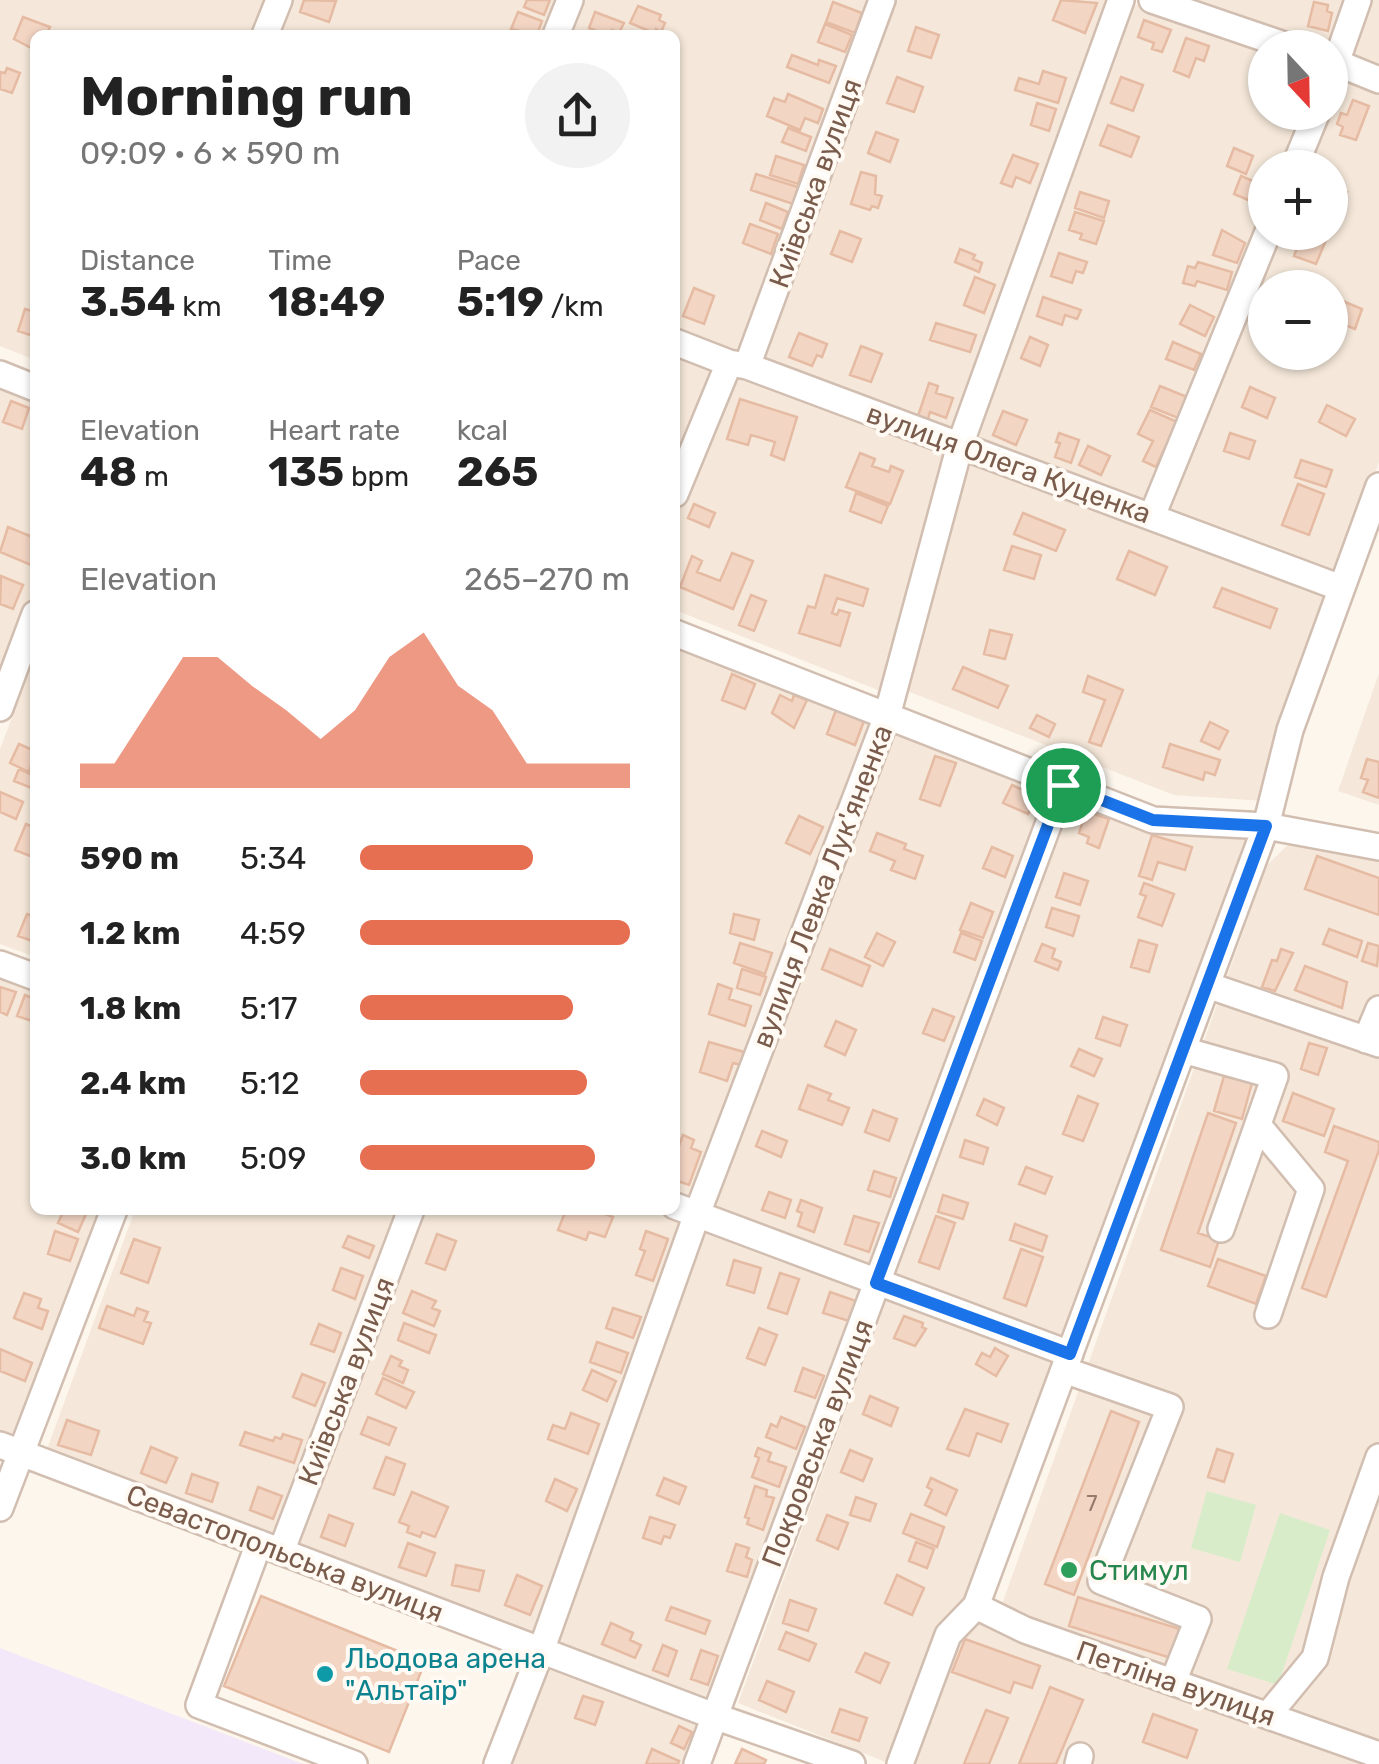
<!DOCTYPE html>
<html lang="en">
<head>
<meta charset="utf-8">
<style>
	body { margin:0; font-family:Rubik,sans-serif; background:#f2f2f2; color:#222; height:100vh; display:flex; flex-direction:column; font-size:38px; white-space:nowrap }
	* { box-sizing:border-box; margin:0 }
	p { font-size:32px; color:#767676 }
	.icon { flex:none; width:55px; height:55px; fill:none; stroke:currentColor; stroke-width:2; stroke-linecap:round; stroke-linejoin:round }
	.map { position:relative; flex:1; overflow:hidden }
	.sheet { position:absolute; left:30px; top:30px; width:650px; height:1185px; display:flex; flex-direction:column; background:#fff; border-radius:15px; box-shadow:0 2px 8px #0004 }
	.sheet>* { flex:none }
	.needle { width:65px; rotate:158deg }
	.tools { position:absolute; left:1248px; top:30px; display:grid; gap:20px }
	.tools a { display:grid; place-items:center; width:100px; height:100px; border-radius:50%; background:#fff; box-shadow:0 2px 8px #0004; font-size:50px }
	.pin { position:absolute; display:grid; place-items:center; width:85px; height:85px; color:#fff; margin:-42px; border:5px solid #fff; border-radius:50%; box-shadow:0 2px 10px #0007 }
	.round { display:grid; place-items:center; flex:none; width:105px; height:105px; border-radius:52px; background:#f2f2f2 }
	.overview { display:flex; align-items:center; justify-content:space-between; height:170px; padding:0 50px }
	h1 { font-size:55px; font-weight:700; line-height:75px }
	.figures { display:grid; grid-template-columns:repeat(3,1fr); gap:15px; height:170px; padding:10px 50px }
	.figures div { display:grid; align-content:center }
	.figures b { font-size:42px; font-weight:700 }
	.figures small { font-size:28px; font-weight:400 }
	.figures p { font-size:28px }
	.chart { height:280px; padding:20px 50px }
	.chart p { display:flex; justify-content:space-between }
	.chart svg { width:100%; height:180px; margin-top:10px; fill:#e76f51; opacity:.7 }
	ul { padding:0 50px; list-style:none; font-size:32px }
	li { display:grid; grid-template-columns:160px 120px 1fr; align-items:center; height:75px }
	li i { height:25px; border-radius:12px; background:#e76f51 }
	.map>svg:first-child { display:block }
	.residential { fill:#f5e8da; fill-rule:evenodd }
	.education { fill:#f3e8fa }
	.green { fill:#d8ecc9 }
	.building { fill:#f3d5c3; stroke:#e6bba3; stroke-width:2.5 }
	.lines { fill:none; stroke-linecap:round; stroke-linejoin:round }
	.minor-casing { stroke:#d1beb0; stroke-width:30 }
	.minor { stroke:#fff; stroke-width:25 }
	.route-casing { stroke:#fff; stroke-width:20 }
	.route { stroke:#1a73e8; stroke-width:12 }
	.leisure-dot { fill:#2e9e5b; stroke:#fffaf3; stroke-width:4 }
	.culture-dot { fill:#0f9aa8; stroke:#fffaf3; stroke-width:4 }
	.labels { text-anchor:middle; stroke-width:8; stroke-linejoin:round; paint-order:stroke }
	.number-label { font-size:22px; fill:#987a6a }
	.street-label { font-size:28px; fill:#7a5c4d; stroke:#fffaf3 }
	.leisure-label { font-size:28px; fill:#27864d; stroke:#fffaf3; text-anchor:start }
	.culture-label { font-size:28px; fill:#0d838f; stroke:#fffaf3; text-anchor:start }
</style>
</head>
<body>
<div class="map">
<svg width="1379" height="1764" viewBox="0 0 1379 1764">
	<rect width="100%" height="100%" fill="#fdf6ec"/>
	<path class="residential" d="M0 0H268L254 35H35V360L0 346Z
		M284 0H560L547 35H271Z
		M579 0H875L743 354 675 327V35H566Z
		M893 0H1111L956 435 760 360Z
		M1178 0H1351L1330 48 1321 47Z
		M1367 0H1379V71L1347 57Z
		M1131 3 1267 47 1265 112 1307 113 1285 167 1265 168V216L1147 504 974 439Z
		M1340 73 1379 89V462L1337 578 1164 511 1276 233 1330 232V168L1302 167 1324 113 1330 112V98ZM1265 288H1330V352H1265Z
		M675 352 717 368 675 469Z
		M735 377 950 446 883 692 675 610V515Z
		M0 385 35 399V591L0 679Z
		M967 459 1333 596 1264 801 1174 795 902 689Z
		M675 642 880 721 693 1207 675 1201Z
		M35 657V957L0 944V749Z
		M1379 673V805L1338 791Z
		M894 730 1054 790 873 1275 709 1210Z
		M1069 795 1255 833 1065 1343 894 1276Z
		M1292 841H1321L1379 861V1764H911L958 1639 1002 1604 1267 865Z
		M0 974 35 987V1210H102L15 1439 0 1434Z
		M135 1210H402L277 1538 47 1449Z
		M418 1210H663L689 1220 537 1642 291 1547Z
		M701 1228 870 1286 711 1705 551 1645Z
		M888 1296 1059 1360 964 1601 940 1627 888 1763 738 1703Z
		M549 1665 700 1723 685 1764H513Z"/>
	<path class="education" d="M0 1648 303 1764H0Z"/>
	<path class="green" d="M1207 1491 1256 1505 1240 1562 1191 1548Z
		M1280 1513 1330 1530 1278 1685 1227 1669Z"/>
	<path class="building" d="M304 0 336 1 329 22 300 12Z
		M527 0H550L544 15 524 7Z
		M1061 0 1097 3 1085 33 1053 20Z
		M833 2 862 13 855 33 826 22Z
		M1314 2 1328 5 1327 11 1332 13 1328 31 1308 26Z
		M638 6 661 15 659 20 665 23 661 32 656 29 654 33 630 23Z
		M518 12 542 21 537 35 511 29Z
		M595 12 624 23 619 33 612 30 610 35H606L589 28Z
		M23 17 50 27 47 34 51 35H35V50L14 39Z
		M1144 20 1171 30 1162 52 1152 49 1154 43 1138 37Z
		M825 24 852 35 845 52 818 42Z
		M916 27 939 35 931 58 908 51Z
		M1186 38 1209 46 1204 61 1196 58 1189 77 1174 71Z
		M792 55 818 65 819 60 836 66 829 83 787 67Z
		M7 68 20 73 12 93 0 89V72L5 73Z
		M1043 71 1066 78 1058 103 1015 90 1019 78 1039 84Z
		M897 77 923 87 914 112 887 103Z
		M1121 77 1143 85 1133 111 1111 103Z
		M788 94 823 109 818 123 805 118 800 130 767 116 774 98 785 102Z
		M1353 100 1369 106 1356 140 1340 135 1343 127 1337 124 1341 113 1347 115Z
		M1037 103 1056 109 1049 131 1031 125Z
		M1108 125 1139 137 1131 157 1100 145Z
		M788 128 811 137 806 151 782 142Z
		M876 132 898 140 890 162 868 153Z
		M1234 148 1253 156 1246 174 1227 166Z
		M1013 155 1038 164 1030 183 1016 177 1012 187 1001 183Z
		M776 156 804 165 798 184 770 175Z
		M861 172 876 176 875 194 882 196 878 208 872 206 870 210 851 204Z
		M756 174 798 187 793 204 751 190Z
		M1241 176 1265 186 1260 205 1234 194Z
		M1334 187 1347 192 1339 211 1330 207V191Z
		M1080 192 1109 201 1104 218 1075 208Z
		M766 203 788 212 782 229 760 220Z
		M1075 212 1104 221 1096 244 1080 239 1082 234 1069 230Z
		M750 224 778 234 771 254 743 243Z
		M1222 230 1245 243 1237 263 1213 255Z
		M840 231 861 239 852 262 831 254Z
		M1303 232 1326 240 1316 264 1294 256Z
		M960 249 975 255 973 259 982 263 979 272 955 262Z
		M1059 253 1087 262 1083 273 1076 271 1072 283 1051 276Z
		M1198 262 1232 272 1227 290 1197 281 1195 286 1183 283 1188 266 1195 268Z
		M975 277 995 285 984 313 964 305Z
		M694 288 714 296 704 324 683 316Z
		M1043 297 1081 310 1077 319 1065 315 1062 325 1037 316Z
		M1338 299 1362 309 1355 329 1338 322 1330 350V319Z
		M1190 305 1214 317 1205 336 1180 324Z
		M25 309 35 312 33 336 18 331Z
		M936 323 976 335 970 352 930 340Z
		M799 333 827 344 822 357 817 355 812 366 789 357Z
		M1030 337 1048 345 1040 366 1021 358Z
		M1173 342 1201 354 1194 370 1166 359Z
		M861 346 882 354 871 382 850 375Z
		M929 383 938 386 936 393 953 398 946 418 930 412 928 419 918 416Z
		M1160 386 1187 397 1178 418 1151 407Z
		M1250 387 1275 398 1267 418 1242 407Z
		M740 399 797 417 784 460 771 455 775 442 751 435 748 445 727 439Z
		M11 401 29 408 22 429 3 422Z
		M1327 405 1355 419 1346 436 1319 422Z
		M1150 410 1177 422 1156 467 1143 461 1153 441 1138 434Z
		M1003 411 1027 420 1016 445 993 435Z
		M1059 433 1079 440 1071 463 1055 457 1060 443 1056 442Z
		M1230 433 1255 441 1249 459 1224 451Z
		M1088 446 1110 456 1101 475 1079 465Z
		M860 453 875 459 872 466 889 472 891 466 903 471 890 504 846 487Z
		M1301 460 1332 470 1326 487 1295 477Z
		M1298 484 1324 494 1309 535 1282 525Z
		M856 493 888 506 881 523 850 511Z
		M694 504 715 513 709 527 688 518Z
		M1023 513 1065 530 1056 551 1014 534Z
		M8 527 35 538 31 565 0 552Z
		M1012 546 1041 555 1034 579 1004 570Z
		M1129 551 1167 567 1155 595 1117 579Z
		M732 553 753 561 733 609 680 587 692 556 702 561 697 572 720 581Z
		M825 575 868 589 863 606 837 598 832 613 837 615 839 610 850 613 840 646 799 633 808 606 815 608Z
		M1 576 23 585 13 609 0 604Z
		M1222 588 1277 609 1270 628 1214 607Z
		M751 595 766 601 754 631 739 625Z
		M990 630 1012 635 1005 659 984 654Z
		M963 667 1008 686 998 708 953 689Z
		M732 674 755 684 745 709 722 700Z
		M1088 676 1123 690 1101 746 1089 742 1105 700 1083 692Z
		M780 695 792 701 794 695 807 700 794 728 772 713Z
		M836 710 864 721 855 745 827 734Z
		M1037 715 1055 724 1049 737 1030 728Z
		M1210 722 1228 731 1219 749 1201 741Z
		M19 744 35 751 29 772 10 763Z
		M1170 744 1220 760 1215 775 1205 772 1203 780 1163 767Z
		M935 756 956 763 940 806 920 799Z
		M1367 759 1379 762V798L1363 792 1368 780 1361 778Z
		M19 769 35 776 34 789 14 781Z
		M1012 785 1036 796 1028 814 1003 803Z
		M0 792 23 802 16 819 0 812Z
		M1086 811 1109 819 1099 848 1087 843 1089 837 1079 833Z
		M799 816 823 827 810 854 786 843Z
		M26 824 35 828V858L15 850Z
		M877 833 906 844 904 849 923 856 915 879 891 870 895 861 870 851Z
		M1152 835 1192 847 1185 870 1158 862 1152 880 1139 876Z
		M992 847 1013 856 1005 877 983 868Z
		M1317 856 1379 878V915L1305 889Z
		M1064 873 1088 881 1080 905 1056 897Z
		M1144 883 1174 894 1162 926 1138 917 1146 896 1140 894Z
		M971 903 993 912 983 938 960 930Z
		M1052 908 1079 916 1073 936 1046 927Z
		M27 914 35 917V942L18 936Z
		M734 914 759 920 754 940 730 933Z
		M1329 929 1362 941 1357 957 1323 944Z
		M877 933 895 942 883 966 865 957Z
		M961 933 982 941 975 960 954 952Z
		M1139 940 1157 945 1149 972 1131 967Z
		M740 943 772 953 765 974 734 963Z
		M1368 943 1379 946 1377 966 1362 961Z
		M1042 944 1055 949 1052 958 1061 962 1058 970 1035 961Z
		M830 949 870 966 862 986 822 969Z
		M1281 949 1293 953 1275 991 1262 987 1272 960 1277 961Z
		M1305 966 1347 982 1342 1008 1295 990Z
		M742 969 766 977 760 995 737 988Z
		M718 984 732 989 729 999 751 1006 745 1026 709 1014Z
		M0 987 16 992 7 1015 0 1012Z
		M25 995 35 999V1022L17 1016Z
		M933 1009 954 1017 944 1041 923 1033Z
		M1103 1017 1127 1025 1120 1046 1096 1038Z
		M836 1021 856 1030 845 1055 825 1046Z
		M709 1042 744 1052 741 1065 733 1063 727 1081 700 1072Z
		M1309 1043 1327 1048 1318 1075 1301 1069Z
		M1079 1049 1102 1059 1094 1076 1071 1066Z
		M1224 1076 1252 1083 1242 1119 1214 1111Z
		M808 1085 831 1094 828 1100 849 1108 842 1125 799 1109Z
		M1293 1093 1334 1109 1324 1136 1283 1121Z
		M1078 1096 1098 1104 1083 1141 1063 1134Z
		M984 1099 1004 1108 997 1125 977 1115Z
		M873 1110 897 1119 889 1141 865 1132Z
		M1208 1113 1236 1123 1198 1233 1219 1240 1210 1267 1161 1250Z
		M1334 1126 1379 1142V1150L1326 1297 1302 1288 1348 1161 1325 1152Z
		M762 1131 787 1141 781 1157 756 1146Z
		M683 1135 694 1140 691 1148 701 1152 689 1185 675 1180V1156Z
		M965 1140 988 1148 983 1164 960 1157Z
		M1026 1167 1052 1177 1045 1194 1019 1184Z
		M874 1171 896 1178 890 1197 868 1190Z
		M769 1192 791 1200 785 1218 762 1210Z
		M943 1195 968 1203 963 1219 938 1212Z
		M801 1200 822 1208 814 1232 798 1226 802 1213 797 1211Z
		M64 1210 86 1214 78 1232 58 1223Z
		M566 1210H594L613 1217 605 1237 589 1232 586 1240 558 1230Z
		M854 1216 879 1223 869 1252 845 1244Z
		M936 1216 955 1223 939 1269 919 1262Z
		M1015 1224 1047 1236 1042 1251 1010 1240Z
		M55 1231 78 1239 70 1261 48 1254Z
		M646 1231 668 1239 653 1281 636 1275 645 1251 640 1249Z
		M437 1234 456 1241 445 1270 426 1263Z
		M348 1236 374 1246 369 1258 343 1247Z
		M134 1239 160 1248 148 1283 121 1273Z
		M1021 1249 1043 1257 1026 1306 1004 1298Z
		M1218 1259 1266 1276 1256 1304 1208 1286Z
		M734 1260 761 1268 754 1293 727 1285Z
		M341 1268 363 1276 355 1299 333 1290Z
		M780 1273 799 1279 787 1314 768 1308Z
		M412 1291 436 1301 432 1308 440 1311 434 1326 403 1313Z
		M830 1292 856 1301 849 1321 823 1313Z
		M24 1293 41 1299 38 1308 48 1311 42 1329 14 1318Z
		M107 1306 134 1316 137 1308 148 1312 144 1321 151 1323 143 1344 99 1328Z
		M613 1308 641 1317 633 1338 606 1328Z
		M904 1316 923 1323 922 1327 926 1329 915 1346 894 1338Z
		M404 1323 436 1335 429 1353 398 1340Z
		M319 1324 341 1333 334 1352 311 1344Z
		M759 1328 777 1335 765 1365 747 1358Z
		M597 1342 628 1353 621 1373 590 1362Z
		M995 1348 1008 1356 996 1376 976 1364 982 1353 990 1357Z
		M0 1349 32 1363 25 1381 0 1371Z
		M391 1356 402 1361 399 1366 408 1370 403 1383 383 1374Z
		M803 1368 824 1376 815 1398 795 1391Z
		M592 1370 616 1381 607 1401 583 1390Z
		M302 1374 325 1383 315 1406 293 1397Z
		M383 1378 414 1392 406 1408 376 1394Z
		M870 1396 898 1408 891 1426 863 1414Z
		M965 1409 1008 1424 1001 1442 977 1433 969 1456 947 1449Z
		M1111 1411 1139 1422 1074 1595 1045 1584Z
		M571 1413 599 1424 588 1454 548 1439 553 1425 565 1429Z
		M368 1417 396 1428 389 1445 361 1434Z
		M781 1417 805 1427 796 1449 766 1437 771 1424 777 1427Z
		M67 1420 99 1431 91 1455 58 1445Z
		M245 1432 273 1441 275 1437 281 1439 283 1434 302 1440 294 1463 240 1445Z
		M151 1447 177 1458 166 1483 141 1473Z
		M758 1448 771 1453 768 1461 786 1467 779 1487 752 1477 759 1458 755 1456Z
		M1217 1449 1233 1454 1224 1482 1208 1477Z
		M850 1450 872 1459 863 1481 841 1472Z
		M386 1457 405 1464 394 1495 374 1488Z
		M192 1474 218 1483 212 1502 186 1493Z
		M664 1478 686 1487 679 1504 657 1495Z
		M931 1478 957 1490 946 1515 925 1505 932 1490 927 1487Z
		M555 1479 577 1489 567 1511 546 1501Z
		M755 1486 767 1490 766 1496 774 1498 763 1530 747 1524 749 1518 745 1517Z
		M258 1487 282 1496 273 1519 250 1510Z
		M412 1492 448 1507 435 1537 422 1532 420 1537 407 1532 409 1526 399 1522Z
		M856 1497 876 1504 870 1521 850 1515Z
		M911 1514 944 1527 937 1547 903 1533Z
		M329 1515 353 1524 345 1546 321 1537Z
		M827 1515 848 1523 838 1549 817 1540Z
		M650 1517 675 1525 670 1538 664 1536 661 1544 643 1538Z
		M916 1542 934 1549 927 1568 909 1561Z
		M408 1543 435 1553 426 1576 399 1567Z
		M736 1544 749 1548 746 1557 752 1560 747 1577 727 1571Z
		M456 1565 484 1571 479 1591 452 1585Z
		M517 1575 542 1586 530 1615 505 1605Z
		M897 1575 924 1588 912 1615 885 1603Z
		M261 1596 425 1662 389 1752 224 1686Z
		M1078 1597 1186 1631 1177 1660 1069 1626Z
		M790 1600 816 1609 808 1631 783 1623Z
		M671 1607 710 1621 705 1634 666 1620Z
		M611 1623 633 1633 630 1640 641 1645 635 1658 602 1644Z
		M786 1632 816 1644 809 1661 779 1649Z
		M965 1639 1040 1666 1032 1688 1014 1682 1010 1693 952 1672Z
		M663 1645 677 1651 668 1676 653 1670Z
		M701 1650 718 1656 708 1685 691 1679Z
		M865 1653 889 1663 880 1683 856 1672Z
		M767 1681 794 1692 786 1712 759 1700Z
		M1050 1687 1083 1700 1056 1764H1019Z
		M583 1696 603 1702 595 1725 575 1718Z
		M840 1709 867 1718 859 1741 832 1732Z
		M986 1710 1008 1718 989 1764H964Z
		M1153 1714 1197 1730 1187 1758 1143 1742Z
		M679 1726 692 1732 684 1749 671 1743Z
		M652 1749 679 1761 678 1764H646Z
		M742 1749 766 1760 764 1764H735Z"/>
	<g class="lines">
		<g class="minor-casing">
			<path id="minor" d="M1152 0 1293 48
				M265 35 279 0
				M556 35 570 0
				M1330 60 1379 80
				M1330 80 1358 0
				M1294 168 1317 112
				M675 342 729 363 747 366 1341 588
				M747 366 882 0
				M0 374 35 388
				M675 494 729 363
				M1152 516 1268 232
				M675 633 1153 820 1266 826 1379 847
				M0 708 35 614
				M0 964 35 977
				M1207 985 1379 1044
				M1366 1040 1379 1009
				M1183 1050 1275 1076 1221 1229
				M1258 1125 1311 1189 1268 1315
				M675 1206 1070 1354
				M1064 1370 1170 1407 1101 1581 1198 1619 1173 1682
				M0 1445 714 1716 852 1764
				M0 1508 114 1210
				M259 1543 199 1705 354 1764
				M281 1552 411 1210
				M976 1606 1025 1630 1379 1755
				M1268 1715 1315 1658 1336 1577 1379 1457
				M497 1764 541 1651 697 1214 887 716 960 445 1121 0
				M697 1764 1063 785
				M900 1764 948 1635 976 1606 1266 826 1290 730 1379 486
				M1078 1764 1080 1756"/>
		</g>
		<use href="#minor" class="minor"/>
	</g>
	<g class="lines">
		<g class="route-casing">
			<path id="route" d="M1063 785 1153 820 1266 826 1070 1354 876 1283Z"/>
		</g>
		<use href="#route" class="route"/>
	</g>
	<circle class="leisure-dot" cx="1069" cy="1570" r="10"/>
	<circle class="culture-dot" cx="325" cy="1674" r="10"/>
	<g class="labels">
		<g class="number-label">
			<text x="1092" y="1511">7</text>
		</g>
		<g class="street-label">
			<text transform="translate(815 183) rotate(-70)" y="10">Київська вулиця</text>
			<text transform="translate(1009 463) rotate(20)" y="10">вулиця Олега Куценка</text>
			<text transform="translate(822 886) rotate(-69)" y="10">вулиця Левка Лук'яненка</text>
			<text transform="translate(346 1381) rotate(-69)" y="10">Київська вулиця</text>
			<text transform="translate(817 1443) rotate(-69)" y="10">Покровська вулиця</text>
			<text transform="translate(285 1553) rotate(21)" y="10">Севастопольська вулиця</text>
			<text transform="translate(1176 1683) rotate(19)" y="10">Петліна вулиця</text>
		</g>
		<g class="leisure-label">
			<text x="1089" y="1580">Стимул</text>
		</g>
		<g class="culture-label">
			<text x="345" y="1668">Льодова арена<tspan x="345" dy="32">"Альтаїр"</tspan></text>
		</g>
	</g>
</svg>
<div class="tools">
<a><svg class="needle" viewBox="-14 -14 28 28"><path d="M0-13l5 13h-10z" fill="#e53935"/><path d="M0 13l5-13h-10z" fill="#767676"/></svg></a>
<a>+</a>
<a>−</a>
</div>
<div class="pin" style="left:1063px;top:785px;background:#1e9e55"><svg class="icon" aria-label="arrive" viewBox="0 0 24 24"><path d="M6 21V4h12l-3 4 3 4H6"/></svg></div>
<section class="sheet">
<div class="overview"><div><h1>Morning run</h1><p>09:09 · 6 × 590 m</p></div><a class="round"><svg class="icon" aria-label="share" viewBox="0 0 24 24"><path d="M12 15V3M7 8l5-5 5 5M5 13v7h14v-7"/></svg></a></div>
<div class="figures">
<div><p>Distance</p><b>3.54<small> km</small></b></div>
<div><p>Time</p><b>18:49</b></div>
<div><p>Pace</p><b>5:19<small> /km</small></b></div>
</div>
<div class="figures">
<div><p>Elevation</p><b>48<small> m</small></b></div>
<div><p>Heart rate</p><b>135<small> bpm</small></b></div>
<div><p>kcal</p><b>265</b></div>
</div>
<div class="chart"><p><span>Elevation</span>265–270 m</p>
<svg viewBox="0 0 160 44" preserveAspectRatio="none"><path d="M0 44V38L10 38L20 25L30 12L40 12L50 19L60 25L70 32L80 25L90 12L100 6L110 19L120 25L130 38L140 38L150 38L160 38V44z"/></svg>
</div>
<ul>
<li><b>590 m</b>5:34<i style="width:64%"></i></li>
<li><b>1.2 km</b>4:59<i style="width:100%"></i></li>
<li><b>1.8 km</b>5:17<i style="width:79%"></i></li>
<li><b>2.4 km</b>5:12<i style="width:84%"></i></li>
<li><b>3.0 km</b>5:09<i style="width:87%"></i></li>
</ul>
</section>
</div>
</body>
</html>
